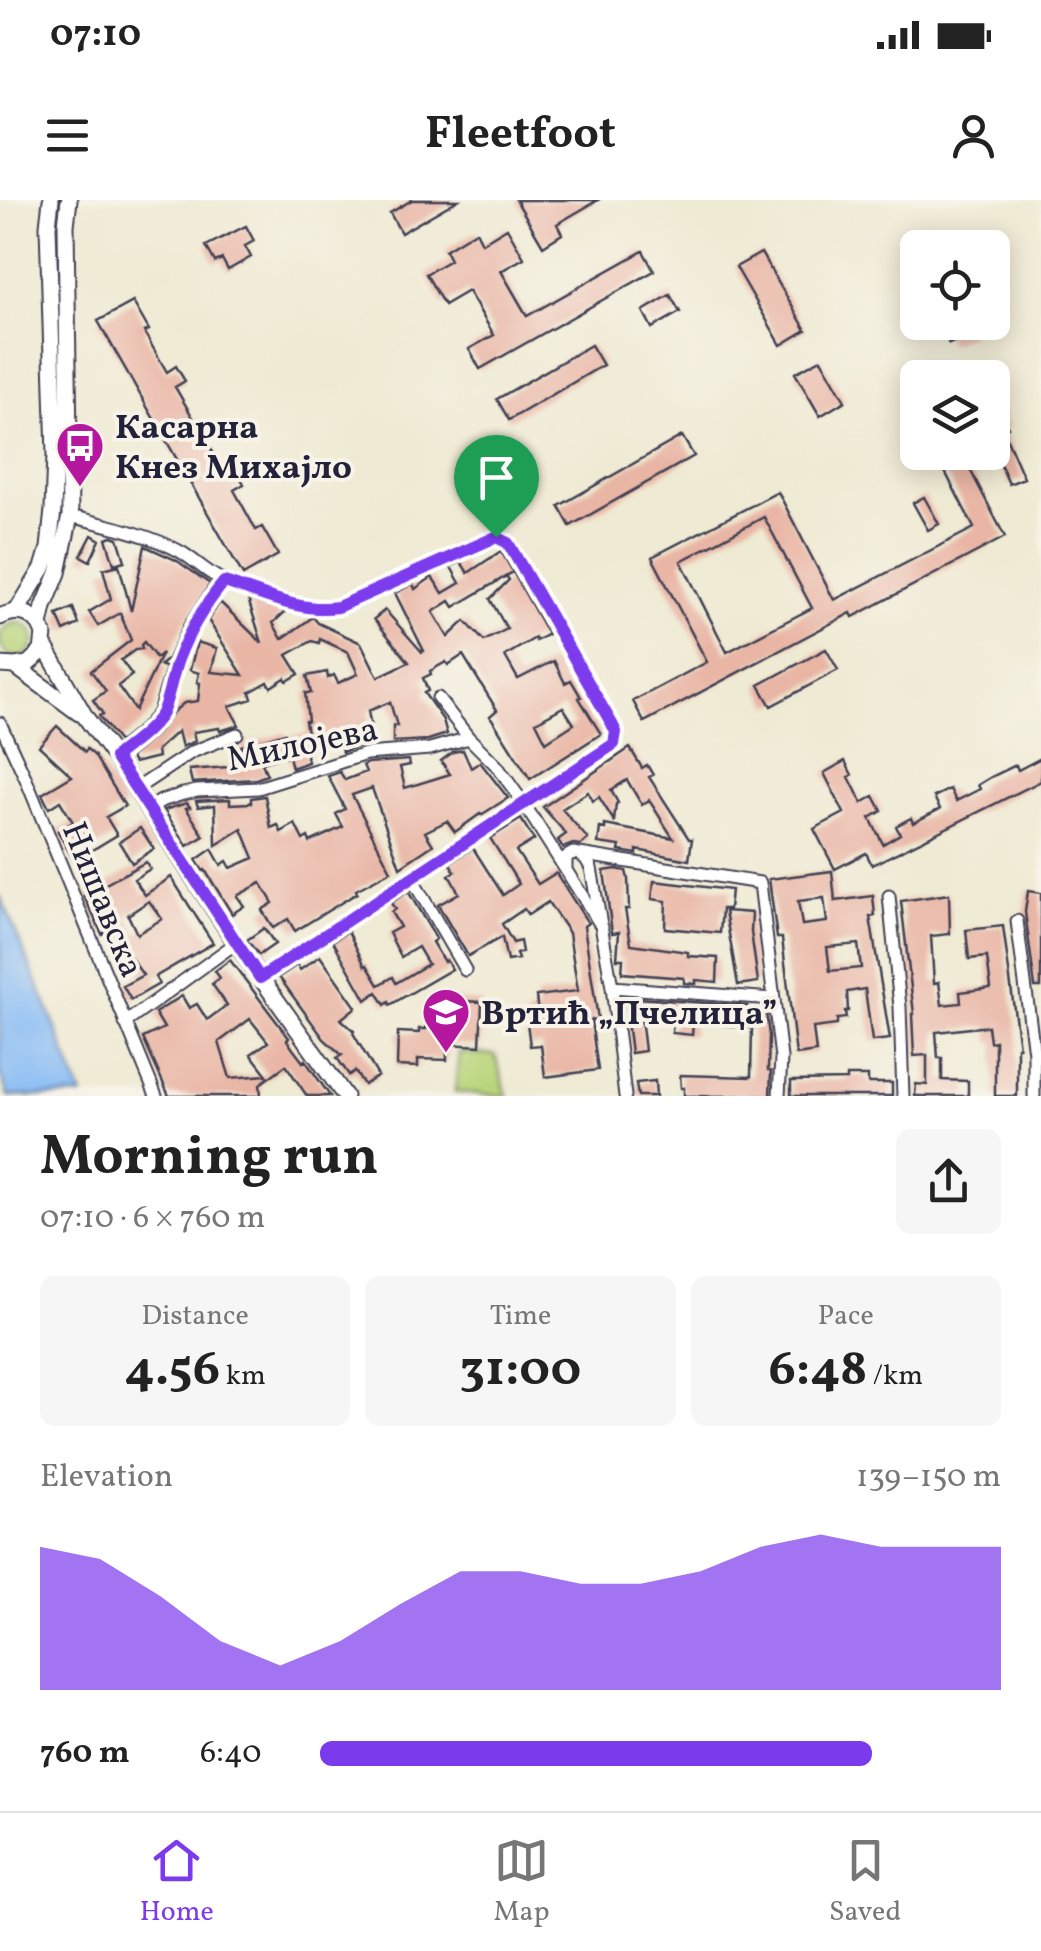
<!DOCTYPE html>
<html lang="en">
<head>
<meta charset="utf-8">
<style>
	body { margin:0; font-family:Vollkorn,serif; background:#f6f6f6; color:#222; height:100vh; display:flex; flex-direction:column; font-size:38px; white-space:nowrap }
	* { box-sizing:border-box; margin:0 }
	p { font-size:32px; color:#767676 }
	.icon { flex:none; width:55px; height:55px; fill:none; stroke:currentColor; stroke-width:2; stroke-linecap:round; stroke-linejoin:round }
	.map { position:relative; height:896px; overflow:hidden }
	.panel { display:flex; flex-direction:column; background:#fff; flex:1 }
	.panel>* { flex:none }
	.tools { position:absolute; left:900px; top:30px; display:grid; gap:20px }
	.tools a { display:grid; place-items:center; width:110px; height:110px; border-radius:15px; background:#fff; box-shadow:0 5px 25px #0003; font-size:50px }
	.pin { position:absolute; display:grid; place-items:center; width:85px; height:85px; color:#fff; margin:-102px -42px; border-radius:50% 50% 50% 0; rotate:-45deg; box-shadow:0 0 10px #0007 }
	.pin .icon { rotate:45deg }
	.round { display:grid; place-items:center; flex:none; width:105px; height:105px; border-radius:15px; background:#f6f6f6 }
	.summary { display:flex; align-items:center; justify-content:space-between; height:170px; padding:0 40px }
	h1 { font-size:55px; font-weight:700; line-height:75px }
	.metrics { display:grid; grid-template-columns:repeat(3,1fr); gap:15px; height:170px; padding:10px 40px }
	.metrics div { display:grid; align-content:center; border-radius:15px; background:#f6f6f6; text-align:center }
	.metrics b { font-size:50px; font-weight:700 }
	.metrics small { font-size:28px; font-weight:400 }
	.metrics p { font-size:28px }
	.chart { height:280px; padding:20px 40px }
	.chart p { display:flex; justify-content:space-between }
	.chart svg { width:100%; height:180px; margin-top:10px; fill:#7c3aed; opacity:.7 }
	ul { padding:0 40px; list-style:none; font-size:32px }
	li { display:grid; grid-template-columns:160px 120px 1fr; align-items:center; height:75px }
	li i { height:25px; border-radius:12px; background:#7c3aed }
	.status { display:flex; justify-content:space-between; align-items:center; height:70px; padding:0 50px; background:#fff; direction:ltr }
	.status svg { height:28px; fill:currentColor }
	header { display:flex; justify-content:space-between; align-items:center; height:130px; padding:0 40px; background:#fff; font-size:45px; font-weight:700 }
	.dock { display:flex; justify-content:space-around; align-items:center; height:140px; border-top:2px solid #e0e0e0; background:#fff; font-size:28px; color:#767676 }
	.dock a { display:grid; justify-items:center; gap:5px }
	.dock .current { color:#7c3aed }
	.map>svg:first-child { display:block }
	.green { fill:#b9d67c; stroke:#6e7c5c; stroke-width:2.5 }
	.water { fill:#86bbf5; stroke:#546e98; stroke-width:2.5 }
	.building { fill:#e9b5a5; fill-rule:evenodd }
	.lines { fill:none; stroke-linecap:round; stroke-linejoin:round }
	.minor-casing { stroke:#414052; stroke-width:15 }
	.secondary-casing { stroke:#414052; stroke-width:19 }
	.minor { stroke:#fff; stroke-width:11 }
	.secondary { stroke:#fff; stroke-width:15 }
	.route-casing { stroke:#fff; stroke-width:20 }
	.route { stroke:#7c3aed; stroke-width:12 }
	.labels { text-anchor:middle; stroke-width:8; stroke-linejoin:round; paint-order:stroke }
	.poi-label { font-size:35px; font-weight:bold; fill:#22223b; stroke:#f7f3e8; text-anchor:start }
	.street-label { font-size:35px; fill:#22223b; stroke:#f7f3e8 }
</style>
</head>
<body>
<div class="status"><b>07:10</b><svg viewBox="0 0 49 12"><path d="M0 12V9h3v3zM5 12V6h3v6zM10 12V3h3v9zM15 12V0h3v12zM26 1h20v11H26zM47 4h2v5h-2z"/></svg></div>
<header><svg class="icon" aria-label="menu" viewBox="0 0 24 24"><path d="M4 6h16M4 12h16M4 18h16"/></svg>Fleetfoot<svg class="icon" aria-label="person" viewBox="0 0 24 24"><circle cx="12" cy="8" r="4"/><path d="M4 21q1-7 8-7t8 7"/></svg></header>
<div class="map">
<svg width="1041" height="896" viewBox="0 0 1041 896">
	<rect width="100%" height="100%" fill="#f7f3e8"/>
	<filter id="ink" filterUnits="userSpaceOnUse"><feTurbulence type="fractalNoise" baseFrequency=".01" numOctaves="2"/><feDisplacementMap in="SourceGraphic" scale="20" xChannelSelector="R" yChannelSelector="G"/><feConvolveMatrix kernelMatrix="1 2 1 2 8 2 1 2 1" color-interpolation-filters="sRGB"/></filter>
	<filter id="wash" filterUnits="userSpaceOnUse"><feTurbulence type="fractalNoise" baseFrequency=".0048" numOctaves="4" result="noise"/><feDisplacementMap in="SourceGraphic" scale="40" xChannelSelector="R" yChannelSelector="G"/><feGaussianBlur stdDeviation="2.25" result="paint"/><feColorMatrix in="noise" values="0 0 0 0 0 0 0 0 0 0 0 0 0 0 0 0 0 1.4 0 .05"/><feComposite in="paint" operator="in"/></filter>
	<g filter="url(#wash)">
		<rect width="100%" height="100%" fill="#efead3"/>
		<path class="green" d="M0 440a17 17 0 1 1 34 0a17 17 0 1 1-34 0Z
			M459 852 495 855 507 896 455 892Z"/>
		<path class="water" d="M0 695 50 813 82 896H8L0 874Z"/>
		<g id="blocks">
			<path class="building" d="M412 0H458L401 33 390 13Z
				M516 0H598L557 24 562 34 543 46Z
				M246 26 254 41 245 46 251 57 228 70 222 59 215 62 206 46Z
				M507 28 524 58 501 71 527 116 643 51 654 71 480 169 469 149 494 135 468 91 444 105 426 74 450 60 445 50 476 31 482 43Z
				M761 53 806 130 781 145 736 67Z
				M670 95 680 112 652 128 643 111Z
				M133 102 149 130 144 132 167 172 176 166 185 181 175 187 226 275 236 269 244 284 234 290 256 330 262 327 278 355 243 375 98 121Z
				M939 122H966L971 134 949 144Z
				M591 145 603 165 509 220 497 199Z
				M821 159 845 201 820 216 795 173Z
				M992 192 1008 227 1003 230 1024 278 1009 284 992 245Z
				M682 236 694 256 570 326 559 306Z
				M935 252H961L1005 337 853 417 851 413 644 522 633 501 707 462 652 357 778 292 834 400 974 328ZM764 317 812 408 727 452 681 361Z
				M924 297 939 324 928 330 913 303Z
				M92 335 100 340 90 361 81 356Z
				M112 336 118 338 125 361 114 364 106 338Z
				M145 346 176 360 210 384 183 425 168 459 160 465 166 468 153 510 140 525 119 542 99 516 103 514 93 500 106 491 91 471 131 440 120 413 98 426 89 412 111 399 103 369 119 365 131 411ZM144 442 156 458 162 453 135 510 118 486 132 475 121 460 135 450 142 449 141 445Z
				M501 351 513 372 454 407 450 401 433 412 448 437 465 421 484 441 507 429 490 399 509 380 506 376 513 372 548 434 536 441 535 438 505 456 518 479 554 461 565 483 571 480 581 497 579 498 601 534 530 579 490 516 497 510 463 455 448 465 446 462 430 471 431 474 423 478 428 491 424 493 443 520 447 534 428 540 393 542V526H397L390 502 368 511 372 533 354 537 356 547 342 552 340 540 304 545 308 562 292 568 289 556 285 557 284 556 262 563 267 575 256 579 192 583 189 570 228 567 229 569 246 562 241 546 285 533 287 538 307 533 305 521H308L305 493H311L307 476 327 472 328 478 334 475 338 483 358 474 348 452 320 439 319 443 312 441 287 455 299 474 287 481 285 478 271 487 268 482 250 492 252 499 229 506 239 525 220 531 219 528 193 532 195 541 182 547 178 531 157 550 158 557 134 563 130 557 158 533 173 512 184 503 198 501 200 483 197 482 199 473 190 470 197 442 217 448 211 472 243 475 208 420 220 402 262 443 248 399 286 411 273 423 282 439 313 417 318 423 361 443 378 477 409 462 374 419 385 410 422 452 424 451 395 393 413 384 415 389 432 377 443 393 460 383 451 367 461 362 468 373ZM563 507 574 524 546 542 536 522Z
				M73 408 79 424 64 431 57 415Z
				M826 449 838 470 771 506 759 485Z
				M57 526 85 552 87 549 94 555 125 606 106 617 117 635 74 661 58 631 73 622 60 601 49 608 42 594 72 576 39 546Z
				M630 548 642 568 647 565 653 575 649 577 689 639H692L689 660 637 650V654L619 651 620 646 598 643 600 628 605 629V625L673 638 649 600 642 605 627 580 611 590 618 603 616 604 614 621 599 597 593 601 588 592 562 609 588 639 581 645 573 644 563 648 558 640 566 634 543 607Z
				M463 550 471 568 480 562 508 598 481 615 480 614 455 632 447 621 425 632 433 645 400 667 372 588 352 595 391 671 356 690 357 693 295 731 288 719 273 728 262 710 273 703 261 683 237 696 244 706 232 714 205 670 203 671 196 660 212 649 221 665 227 661 231 668 254 658 242 629 216 645 215 605 198 607 196 601 230 599V604L251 603V598L265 596 271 628 278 625 281 632 295 624 303 640 308 637 310 642 343 627 336 614 345 609 328 576 340 572 345 580 366 572 363 565 368 563 409 560 410 565 400 567 405 588 450 574 441 561 453 552Z
				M1041 558V581L872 665 866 653 835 669 814 629 844 613 824 573 845 561 852 575 849 577 862 603 874 596 882 611 870 618 883 644 900 634 896 626 911 618 913 623 940 609 934 597 950 589 956 601 980 589 978 585 991 577 1016 565 1018 570Z
				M187 603 190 607 186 608 204 636 187 646 164 610Z
				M521 619 534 640 516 651 538 684 556 673 588 723 584 726 598 819 591 820 598 870 545 877 541 845 530 846 526 815 538 813 536 796 578 791 569 733 548 702 528 715 524 709 502 724 513 743 520 741 522 752 516 754 518 759 507 761 502 737 468 756 438 705 459 693 449 675 455 672 450 663 473 648 503 695 519 684 490 638Z
				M140 628 154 649 132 663 119 642Z
				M146 662 150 669 134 679 145 695 171 677 213 743 155 777 159 784 131 800 123 786 143 775 128 754 114 727 102 734 84 696ZM149 701 162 719 137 734 128 715Z
				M616 669 626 671 628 679 629 709H625L631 744 688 752V756L718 758 717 782 696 780V784L684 783V778L622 773 623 759H617L619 732 612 733 604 671Z
				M832 671 835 701 873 696 875 716 870 717 890 839 872 841 865 789 847 792 848 811H845L846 818 837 819V825L813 828 816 852 796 855 782 738H777L769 679ZM824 698 827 722 802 725 798 701ZM858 744 861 768 830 771 827 747Z
				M654 681 731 690 729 709H722L720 733 665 728 666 701 652 699Z
				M408 691 436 739 432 742 444 762 446 760 452 769 390 805 389 802 385 805 377 792 366 800 333 741 348 731 365 766 367 765 379 785 393 777 396 783 428 764 418 747 401 757 389 733 400 727 391 712 395 709 391 703Z
				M1028 691 1041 693V787H1035L1025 712Z
				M949 694 950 734 931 736 934 783 939 782 942 805 961 803 960 792 991 788 987 757 969 759 966 730 1003 726 1019 847H1017V896H995V841L990 842 988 826 936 832 938 858H942V880L968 881V896H915L916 884 927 885V855L914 856 912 814H914L901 701Z
				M725 711 752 713 751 732 758 782 738 785Z
				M264 728 275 744 259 755 247 740Z
				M320 756 356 807 341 819 354 831 353 833 378 876 364 885 355 871 349 875 337 858 342 855 324 839 279 777 297 765 300 770Z
				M230 760 289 838 287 840 293 849 303 862 305 860 330 896H307L286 865 260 884 261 896H169L143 838 164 828 155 813 182 796 189 808 197 804 207 820 227 805 212 784 220 778 215 771ZM250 819 268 842 251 854 267 875 230 878 219 842Z
				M624 797 747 806 746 812 766 813 769 836 768 870 771 871 770 896H684V888H681L680 875 751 877 752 828 693 822 692 835 672 833 673 818 641 817 645 851 631 853Z
				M428 799 482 802 480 846 447 844V860L418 859V867L397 866 398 832 419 833V829H426Z
				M847 876H868V883H892V896H791V881L847 880Z
				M655 881 656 896H638L636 883Z"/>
		</g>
	</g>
	<g filter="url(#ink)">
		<use href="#blocks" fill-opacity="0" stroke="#414052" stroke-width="2.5"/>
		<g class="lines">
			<g class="minor-casing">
				<path id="minor" d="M70 316C106 325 149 334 181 352 196 361 209 375 226 382 238 387 251 390 263 394 297 405 317 414 353 402L490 338H499L508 343 615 532 614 544 260 778
					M438 498 469 538 497 566 524 604 602 727
					M0 523 25 577 156 896
					M115 557C131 544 150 532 161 515 167 507 173 474 177 462 187 432 204 406 224 382
					M136 589 192 552 237 534
					M149 608 161 601 183 594 197 591 258 588 366 554 430 549 469 538
					M579 654 586 659 591 668 612 787 625 896
					M566 668V657L573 653 760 683 781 858 779 896
					M411 677 465 770
					M889 696 900 807 903 896
					M1017 721 1034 853V896
					M612 787 773 799
					M125 823 236 743"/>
			</g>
			<g class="secondary-casing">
				<path id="secondary" d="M17 411 43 368 49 348 53 310 55 255 48 26 51 0
					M0 417C16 409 29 411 40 425
					M44 445 86 518 115 557 236 743 345 896
					M0 465 15 466 28 464 42 451 44 434 40 425 44 407 58 373 70 316 66 25 69 0
					M15 466 79 513"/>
			</g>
			<use href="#minor" class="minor"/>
			<use href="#secondary" class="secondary"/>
		</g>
	</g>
	<g class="lines" filter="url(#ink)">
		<g class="route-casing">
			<path id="route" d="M496 337 508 343 612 524 616 532 614 544 260 778 115 557C131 544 149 532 161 515 166 507 173 474 177 462 188 432 204 406 224 382 261 393 299 413 338 407Z"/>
		</g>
		<use href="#route" class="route"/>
	</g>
	<defs>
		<g id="bus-pin" transform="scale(2.5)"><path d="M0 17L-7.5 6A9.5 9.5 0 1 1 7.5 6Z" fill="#b5179e" stroke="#f7f3e8"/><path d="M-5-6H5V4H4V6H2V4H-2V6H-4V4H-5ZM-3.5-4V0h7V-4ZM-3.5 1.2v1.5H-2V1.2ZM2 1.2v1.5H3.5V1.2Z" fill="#fff"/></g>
		<g id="school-pin" transform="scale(2.5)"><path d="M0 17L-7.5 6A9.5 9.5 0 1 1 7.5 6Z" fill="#b5179e" stroke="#f7f3e8"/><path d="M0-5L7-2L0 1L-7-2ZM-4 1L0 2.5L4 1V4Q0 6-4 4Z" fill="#fff"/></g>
	</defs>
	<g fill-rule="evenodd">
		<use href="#bus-pin" x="80" y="246"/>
		<use href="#school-pin" x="446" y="812"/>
	</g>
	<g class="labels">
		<g class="poi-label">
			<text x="115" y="238">Касарна<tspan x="115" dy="40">Кнез Михајло</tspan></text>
			<text x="481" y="824">Вртић „Пчелица”</text>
		</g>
		<g class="street-label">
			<text transform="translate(302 543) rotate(-12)" y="12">Милојева</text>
			<text transform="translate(104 699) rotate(68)" y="12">Нишавска</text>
		</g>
	</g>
</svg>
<div class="tools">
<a><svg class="icon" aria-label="locate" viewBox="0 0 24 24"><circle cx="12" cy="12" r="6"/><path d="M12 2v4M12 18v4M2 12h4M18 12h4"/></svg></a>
<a><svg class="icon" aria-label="layers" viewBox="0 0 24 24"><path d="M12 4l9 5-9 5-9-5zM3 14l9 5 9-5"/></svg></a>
</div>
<div class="pin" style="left:496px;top:337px;background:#1e9e55"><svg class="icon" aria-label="arrive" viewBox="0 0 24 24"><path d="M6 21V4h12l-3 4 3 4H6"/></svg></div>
</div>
<section class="panel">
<div class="summary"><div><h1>Morning run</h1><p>07:10 · 6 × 760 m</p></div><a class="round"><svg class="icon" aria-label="share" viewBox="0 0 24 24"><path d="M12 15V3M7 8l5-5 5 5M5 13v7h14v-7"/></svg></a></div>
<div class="metrics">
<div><p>Distance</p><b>4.56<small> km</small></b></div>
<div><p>Time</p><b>31:00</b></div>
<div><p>Pace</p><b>6:48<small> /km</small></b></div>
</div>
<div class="chart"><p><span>Elevation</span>139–150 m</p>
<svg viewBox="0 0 160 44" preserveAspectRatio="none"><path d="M0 44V9L10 12L20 21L30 32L40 38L50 32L60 23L70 15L80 15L90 18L100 18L110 15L120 9L130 6L140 9L150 9L160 9V44z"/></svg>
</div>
<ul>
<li><b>760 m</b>6:40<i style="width:81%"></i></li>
</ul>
</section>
<nav class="dock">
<a class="current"><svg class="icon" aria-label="home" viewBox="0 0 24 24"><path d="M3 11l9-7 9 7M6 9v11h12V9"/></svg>Home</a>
<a><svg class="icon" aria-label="map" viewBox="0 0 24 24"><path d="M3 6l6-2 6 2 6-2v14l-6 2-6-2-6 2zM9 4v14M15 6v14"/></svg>Map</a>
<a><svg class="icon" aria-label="saved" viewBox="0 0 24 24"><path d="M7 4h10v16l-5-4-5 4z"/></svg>Saved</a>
</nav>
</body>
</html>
